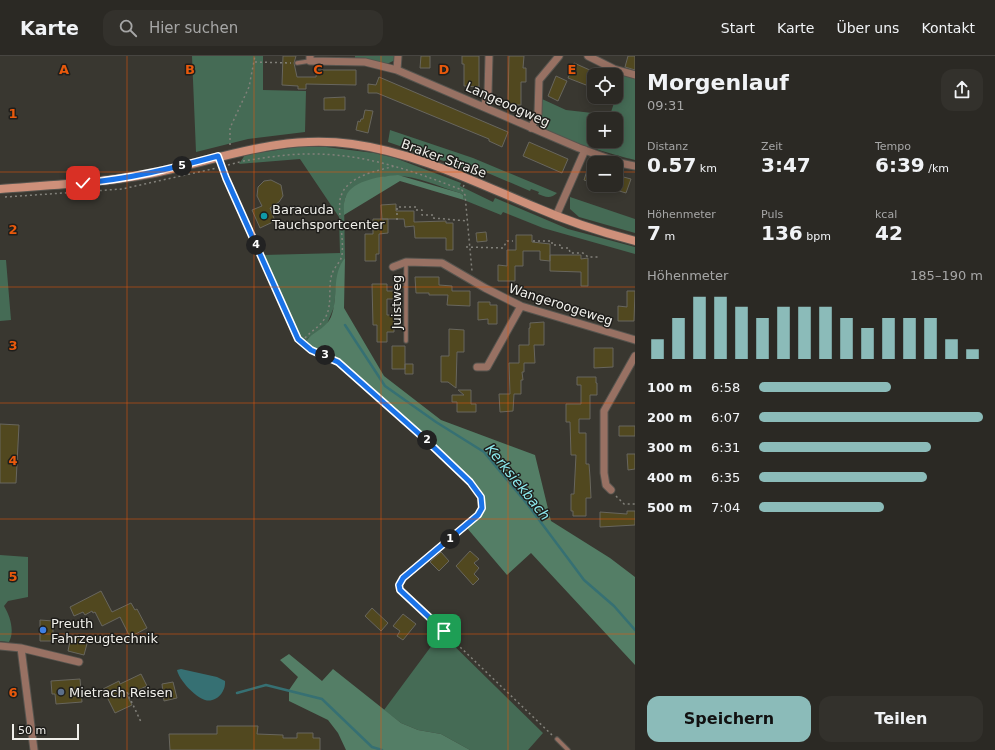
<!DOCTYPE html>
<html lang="de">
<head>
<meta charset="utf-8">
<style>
	body { margin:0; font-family:"DejaVu Sans",sans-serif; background:#33312c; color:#f1f3f6; height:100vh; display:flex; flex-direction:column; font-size:15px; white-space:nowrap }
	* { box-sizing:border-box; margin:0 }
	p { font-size:13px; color:#a6a6a6 }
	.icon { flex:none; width:22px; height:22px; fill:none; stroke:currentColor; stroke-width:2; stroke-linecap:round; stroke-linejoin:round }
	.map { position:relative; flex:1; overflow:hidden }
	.panel { display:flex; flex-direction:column; background:#2b2924; width:360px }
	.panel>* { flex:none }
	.tools { position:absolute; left:587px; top:12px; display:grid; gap:8px }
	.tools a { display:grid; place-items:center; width:36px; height:36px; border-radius:8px; background:#2b2924; box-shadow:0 2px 10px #0003,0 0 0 1px #474541; font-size:20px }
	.scale { position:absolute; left:12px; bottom:10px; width:67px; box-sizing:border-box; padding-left:4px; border:2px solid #f0efea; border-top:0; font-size:11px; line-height:14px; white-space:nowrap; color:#f0efea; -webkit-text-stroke:3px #1f1e1b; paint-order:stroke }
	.pin { position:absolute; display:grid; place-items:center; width:34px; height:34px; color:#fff; margin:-17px; border-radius:8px; box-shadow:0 2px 6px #0006 }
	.km { position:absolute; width:20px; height:20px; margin:-10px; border-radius:50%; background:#222; color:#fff; font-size:11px; line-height:20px; text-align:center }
	.round { display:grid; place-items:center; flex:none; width:42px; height:42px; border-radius:12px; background:#33312c }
	.summary { display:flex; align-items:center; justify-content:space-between; height:68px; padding:0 12px }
	h1 { font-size:22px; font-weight:700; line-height:30px }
	.figures { display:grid; grid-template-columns:repeat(3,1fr); gap:6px; height:68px; padding:4px 12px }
	.figures div { display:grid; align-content:center }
	.figures b { font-size:20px; font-weight:700 }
	.figures small { font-size:11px; font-weight:400 }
	.figures p { font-size:11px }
	.chart { height:112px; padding:8px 12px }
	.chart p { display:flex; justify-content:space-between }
	.chart svg { width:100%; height:72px; margin-top:4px; stroke:#8bbbb9; stroke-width:6 }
	.button { display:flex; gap:8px; margin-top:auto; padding:8px 12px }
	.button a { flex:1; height:46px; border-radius:12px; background:#8bbbb9; color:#111; font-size:16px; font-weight:700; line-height:46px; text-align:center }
	.button a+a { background:#33312c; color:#f1f3f6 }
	ul { padding:0 12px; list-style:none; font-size:13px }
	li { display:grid; grid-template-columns:64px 48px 1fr; align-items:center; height:30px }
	li i { height:10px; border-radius:5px; background:#8bbbb9 }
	header { display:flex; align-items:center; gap:24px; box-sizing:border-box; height:56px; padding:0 20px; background:#2b2924; border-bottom:1px solid #474541 }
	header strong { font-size:19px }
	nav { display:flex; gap:22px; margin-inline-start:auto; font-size:14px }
	.search { width:280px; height:36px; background:#33312c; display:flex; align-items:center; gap:10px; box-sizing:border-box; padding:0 14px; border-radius:12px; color:#a6a6a6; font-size:15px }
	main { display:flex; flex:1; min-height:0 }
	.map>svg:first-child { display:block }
	.green { fill:#456b55; fill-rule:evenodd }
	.forest { fill:#547e66 }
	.water { fill:#367073 }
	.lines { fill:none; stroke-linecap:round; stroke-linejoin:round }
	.stream { stroke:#367073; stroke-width:2.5 }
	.building { fill:#51481f; stroke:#68665e }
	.lane-casing { stroke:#56544e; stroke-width:5.5 }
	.street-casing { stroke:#56544e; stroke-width:9 }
	.secondary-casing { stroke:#56544e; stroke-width:10 }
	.path { stroke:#82817a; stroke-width:1.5; stroke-dasharray:2 3; stroke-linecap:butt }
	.lane { stroke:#987163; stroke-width:3.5 }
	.street { stroke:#987163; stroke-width:7 }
	.secondary { stroke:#ce907a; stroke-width:8 }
	.route-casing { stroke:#fff; stroke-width:8 }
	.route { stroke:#1a73e8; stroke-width:5 }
	.grid { fill:none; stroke:#e8590c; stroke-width:1; stroke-opacity:0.55 }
	.culture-dot { fill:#0f9aa8; stroke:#1f1e1b; stroke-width:1.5 }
	.shop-dot { fill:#3f7fe0; stroke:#1f1e1b; stroke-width:1.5 }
	.service-dot { fill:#5c6f8a; stroke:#1f1e1b; stroke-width:1.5 }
	.labels { text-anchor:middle; stroke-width:3; stroke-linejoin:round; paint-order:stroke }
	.street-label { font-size:13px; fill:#f0efea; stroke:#1f1e1b }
	.poi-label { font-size:13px; fill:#f0efea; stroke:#1f1e1b; text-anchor:start }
	.water-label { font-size:14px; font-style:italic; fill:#8decf0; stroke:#1f1e1b }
	.grid-label { font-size:13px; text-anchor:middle; font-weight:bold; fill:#e8590c; stroke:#1f1e1b; stroke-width:3; stroke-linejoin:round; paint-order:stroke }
</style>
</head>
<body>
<header>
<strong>Karte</strong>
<div class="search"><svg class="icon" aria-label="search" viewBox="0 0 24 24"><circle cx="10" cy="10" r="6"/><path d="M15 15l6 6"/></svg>Hier suchen</div>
<nav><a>Start</a><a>Karte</a><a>Über uns</a><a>Kontakt</a></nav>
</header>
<main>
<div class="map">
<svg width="635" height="694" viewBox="0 0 635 694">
	<rect width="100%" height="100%" fill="#393730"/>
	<path class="green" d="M192 0H263V34L306 35 305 76 248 83 196 96Z
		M355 0H396L395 4 387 8 355 3Z
		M612 16 635 22V104C619 100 552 82 544 71 540 63 542 52 542 43L566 54 610 59 614 47 613 41H616V19H612ZM594 63H616V85H594Z
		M390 74 473 102 557 137C551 143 545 141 538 138L539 136 531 133 530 135 469 109 467 113 388 86Z
		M297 91H326L374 97 395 102 461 127 460 130 493 146 495 142 568 173 635 191V198L543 172 503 156 501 159 464 144 463 139 460 137C433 129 404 113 376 123 365 126 355 134 346 140L344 146 345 202 336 232 334 251 327 268 322 274 308 282 305 287 301 282 263 199 340 197 339 161 300 103 239 108 245 99Z
		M570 141 635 163V177L579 161 570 153Z
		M0 204H6L11 264 0 265Z
		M0 499 28 501V541L8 545 4 550C10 560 15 575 9 586L0 585Z
		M441 577 543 677 528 694H470L441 678 418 674 401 667 384 654Z"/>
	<path class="forest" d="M398 119 460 137 463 139 464 144 400 125 344 159C344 152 343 146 346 140 353 124 382 120 398 119Z
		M345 202 344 252 384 320 441 364 535 399 551 465 610 502 635 521V609L531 497 507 519 467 472 480 460 484 449 478 433 427 382 340 304 305 287C312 275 324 275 331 261 339 241 331 219 345 202Z
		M289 598 322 625 333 613 401 667 418 674 441 678 470 694H346L338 677 328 664 289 645V634L298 621 280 604Z"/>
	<path class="water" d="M181 613 217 621 225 625C226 636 216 647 205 644 195 641 179 624 177 614Z"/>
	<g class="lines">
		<path class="stream" d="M345 269 385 330 436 366 484 396 528 449 584 524 614 550 635 574
			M237 637 266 629 322 643 372 691 382 694"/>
	</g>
	<path class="building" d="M283 0H296L294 7 297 21H316L317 14H356V29L306 28V33H298V30L282 29Z
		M421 0H430V12H420Z
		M462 0H479V31L464 30V8H462Z
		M509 0H524L523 12H526V26H521V49H508Z
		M628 0H635V14L625 11Z
		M574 7 592 15 586 29 568 22Z
		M556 20 567 25 558 45 548 40Z
		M379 21 508 76 502 91 489 85V83L377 37H368V28L376 29Z
		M345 41V54H324V42Z
		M365 54 373 55 368 77 356 74 358 65 360 66 361 63H363Z
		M529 86 568 103 562 117 523 100Z
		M591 102 594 103V127L584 124Z
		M616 119 631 123 626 137 616 134Z
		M271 124 281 129 283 140 279 146 270 152 275 165 260 172 252 154 262 150 257 140 258 131 264 125Z
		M396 148V155H414V166L446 165V167H453V194H446V182H415L414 170 405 171 404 163H382L381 149Z
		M373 163H388V177L379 178V198H376V205H365V178H373Z
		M486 176 487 185 477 186 476 177Z
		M516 179H532V186L550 188V205L540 204V195H523V210H515V225H498V209L507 210V194H516Z
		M550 199H581V203L588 202V230H581V216L550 215Z
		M415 221H439V229L452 230V235H470V250L447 249 448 239H429V237H416Z
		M372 228H387V235H394V243H387V259H394V276H387V286H377V269H373Z
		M627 235H635L634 265H618V250L627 251Z
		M478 246H490V249H497V268H488V263L478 264Z
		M544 266V289H534L535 307H524V316H522L523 324H521V338H514L513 355 500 356 499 338H510L509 307H519V289H529V272H530V267Z
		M449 273 464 274V296H457L456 332 448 326H441V300H449Z
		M392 290H405V313H392Z
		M594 292H613V311L594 312Z
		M405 308H413V318H405Z
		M577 321H596V327H597V339H590V363H579V377H586V408H589L590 421 591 442H586V460H573V455H571V438H574L576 399H571L570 366H566V348H581V329H577Z
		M458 334H471V348H476V356H457V346H452V339H464Z
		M0 368 19 369 16 427H0Z
		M619 370H635V380H619Z
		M627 398H635V413L628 414Z
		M627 455H635V469L600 471V456L627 458Z
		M470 495 479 503 474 507 479 512 474 518 479 523 473 529 456 510Z
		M441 496 449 505 439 515 430 506Z
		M101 535 112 556 131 547 135 554 137 553 147 572 130 581 120 561 102 570 95 556 93 557 92 555 85 559 83 556 74 560 70 551Z
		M372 552 388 567 381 575 365 560Z
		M403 558 416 568 403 584 397 580 400 575 393 570Z
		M40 564 53 565V585H40Z
		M71 580 88 584 84 599 68 595Z
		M141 618 147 630 127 639 132 649 115 657 103 633 119 625 120 628Z
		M80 623 82 646 56 648 55 638H52L51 625Z
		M173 626 177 642 164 645 162 628Z
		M217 670H258L257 678 283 679V682H297V677H313V682H320V694H170L169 678H217Z"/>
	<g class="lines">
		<g class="lane-casing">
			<path id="lane" d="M297 7 310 5
				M219 102 226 122 298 283 311 294 338 306 426 384 470 426 481 441 482 452 478 459 400 526V534L430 563
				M406 207V285
				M557 683 568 694"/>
		</g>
		<g class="street-casing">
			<path id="street" d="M310 0V5L365 6 397 14 579 92 620 107 635 110
				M588 0 614 13 635 19
				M397 14 398 0
				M484 51 488 37 489 0
				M531 72 538 58 539 24 559 0
				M556 160 585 94
				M393 211 406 206 442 207 485 232 521 250 635 284
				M477 311H487L521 250
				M611 434 606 429 604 417V355L635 300
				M0 590 21 592 79 606
				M21 592 34 694"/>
		</g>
		<g class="secondary-casing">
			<path id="secondary" d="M0 133C52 129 103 127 154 117 222 103 280 78 352 88 417 97 475 126 535 151 567 165 601 176 635 185"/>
		</g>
		<path class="path" d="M255 6 291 7
			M230 89V72L249 31 255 0
			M243 105C264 102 286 98 307 98 363 97 411 114 462 134
			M228 109 240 106
			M464 129 462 134 465 139 472 215
			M5 141 122 133 217 112
			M397 164V151H416V154H422V159H433V162L468 165
			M533 185H552V189H560V192H569L570 197H583L588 201H598
			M466 191 503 192 507 185H513
			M305 282C311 275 318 272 323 265 334 251 327 233 332 218 334 211 341 206 342 199 344 181 338 160 340 144 344 120 377 115 395 110
			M616 440 624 448H635
			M435 567 552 679
			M127 636 141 666"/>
		<use href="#lane" class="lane"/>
		<use href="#street" class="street"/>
		<use href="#secondary" class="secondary"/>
	</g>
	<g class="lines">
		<g class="route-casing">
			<path id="route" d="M83 127C130 123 173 112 218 100L226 122 298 283 311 294 338 306 426 384 470 426 481 441 482 452 478 459 403 522 399 529 400 534 444 575"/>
		</g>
		<use href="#route" class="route"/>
	</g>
	<path class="grid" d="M127 0V694M254 0V694M381 0V694M508 0V694M0 116H594M616 116H635M0 231H635M0 347H635M0 463H635M0 578H635"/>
	<circle class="culture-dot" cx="264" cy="160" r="4"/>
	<circle class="shop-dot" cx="43" cy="574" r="4"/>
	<circle class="service-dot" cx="61" cy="636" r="4"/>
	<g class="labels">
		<g class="street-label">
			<text transform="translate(508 48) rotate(24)" y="5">Langeoogweg</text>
			<text transform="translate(444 102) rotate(20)" y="5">Braker Straße</text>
			<text transform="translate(396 246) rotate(-90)" y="5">Juistweg</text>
			<text transform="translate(561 248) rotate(18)" y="5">Wangeroogeweg</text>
		</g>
		<g class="poi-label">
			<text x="272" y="158">Baracuda<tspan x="272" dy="15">Tauchsportcenter</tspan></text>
			<text x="51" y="572">Preuth<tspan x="51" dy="15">Fahrzeugtechnik</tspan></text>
			<text x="69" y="641">Mietrach Reisen</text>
		</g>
		<g class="water-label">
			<text transform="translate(518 426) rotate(51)" y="5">Kerksiekbach</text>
		</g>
	</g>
	<g class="grid-label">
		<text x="64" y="18">A</text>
		<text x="190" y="18">B</text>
		<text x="318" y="18">C</text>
		<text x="444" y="18">D</text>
		<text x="572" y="18">E</text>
		<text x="13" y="62">1</text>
		<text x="13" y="178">2</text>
		<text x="13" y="294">3</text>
		<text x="13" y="409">4</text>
		<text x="13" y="525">5</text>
		<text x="13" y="641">6</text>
	</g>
</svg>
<div class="tools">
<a><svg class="icon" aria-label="locate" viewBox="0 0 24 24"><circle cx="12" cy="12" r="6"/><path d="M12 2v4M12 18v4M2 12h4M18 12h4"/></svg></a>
<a>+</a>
<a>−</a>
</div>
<div class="scale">50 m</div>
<div class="pin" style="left:444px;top:575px;background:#1e9e55"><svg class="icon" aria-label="arrive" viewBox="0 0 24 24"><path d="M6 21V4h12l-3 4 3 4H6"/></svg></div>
<div class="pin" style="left:83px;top:127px;background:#d93025"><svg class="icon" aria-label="check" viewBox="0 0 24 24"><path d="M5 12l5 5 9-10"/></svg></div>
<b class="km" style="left:450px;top:483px">1</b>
<b class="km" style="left:427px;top:384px">2</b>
<b class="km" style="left:325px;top:299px">3</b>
<b class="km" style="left:256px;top:189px">4</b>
<b class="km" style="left:182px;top:110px">5</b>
</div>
<section class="panel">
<div class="summary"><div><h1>Morgenlauf</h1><p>09:31</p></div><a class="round"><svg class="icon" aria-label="share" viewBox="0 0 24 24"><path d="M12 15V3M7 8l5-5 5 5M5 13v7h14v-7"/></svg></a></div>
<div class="figures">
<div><p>Distanz</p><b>0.57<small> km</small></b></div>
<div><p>Zeit</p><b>3:47</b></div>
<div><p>Tempo</p><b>6:39<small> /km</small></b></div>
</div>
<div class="figures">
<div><p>Höhenmeter</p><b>7<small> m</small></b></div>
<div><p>Puls</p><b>136<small> bpm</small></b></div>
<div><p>kcal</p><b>42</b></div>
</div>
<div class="chart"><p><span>Höhenmeter</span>185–190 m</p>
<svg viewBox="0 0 160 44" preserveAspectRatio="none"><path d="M5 44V32M15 44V19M25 44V6M35 44V6M45 44V12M55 44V19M65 44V12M75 44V12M85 44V12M95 44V19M105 44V25M115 44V19M125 44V19M135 44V19M145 44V32M155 44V38"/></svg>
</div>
<ul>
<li><b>100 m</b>6:58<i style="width:59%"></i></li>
<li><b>200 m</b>6:07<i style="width:100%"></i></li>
<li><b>300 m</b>6:31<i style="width:77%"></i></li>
<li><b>400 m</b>6:35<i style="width:75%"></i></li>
<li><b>500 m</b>7:04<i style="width:56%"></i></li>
</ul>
<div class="button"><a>Speichern</a><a>Teilen</a></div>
</section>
</main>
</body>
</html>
